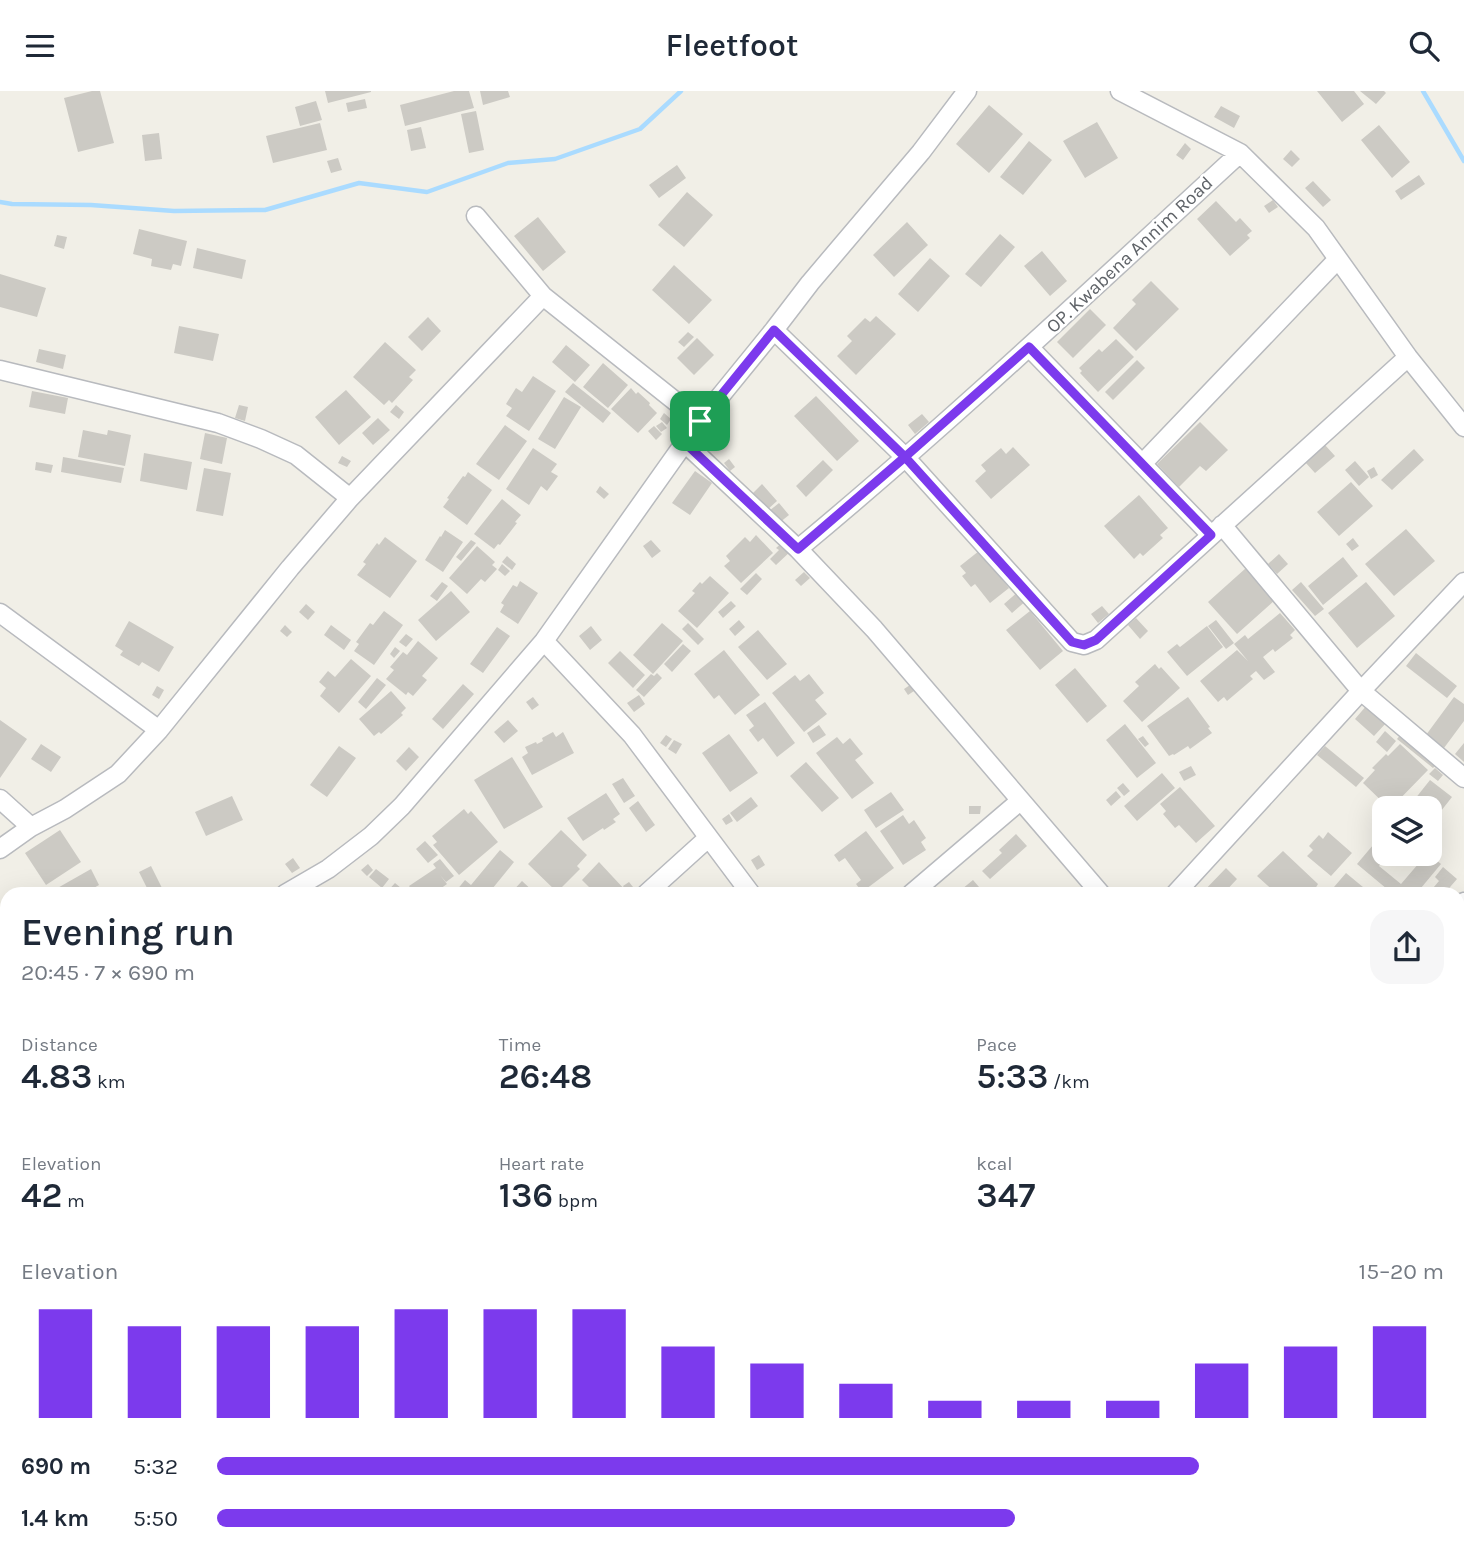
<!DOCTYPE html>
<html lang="en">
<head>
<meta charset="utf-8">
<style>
	body { margin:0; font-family:Karla,sans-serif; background:#f6f6f7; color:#1f2937; height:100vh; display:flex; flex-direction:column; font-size:26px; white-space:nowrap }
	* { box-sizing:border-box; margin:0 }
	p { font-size:23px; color:#747a83 }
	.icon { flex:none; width:38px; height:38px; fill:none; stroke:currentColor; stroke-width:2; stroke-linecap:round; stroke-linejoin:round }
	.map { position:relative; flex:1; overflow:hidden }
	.drawer { position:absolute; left:0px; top:796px; width:1465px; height:674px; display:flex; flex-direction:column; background:#fff; border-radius:21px 21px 0 0; box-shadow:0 7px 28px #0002 }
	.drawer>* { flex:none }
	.buttons { position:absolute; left:1372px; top:705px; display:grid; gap:14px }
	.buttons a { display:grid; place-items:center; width:70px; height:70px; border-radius:14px; background:#fff; box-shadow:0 7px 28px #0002; font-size:35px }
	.pin { position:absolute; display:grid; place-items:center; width:60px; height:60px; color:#fff; margin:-30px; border-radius:14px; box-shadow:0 4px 10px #0006 }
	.round { display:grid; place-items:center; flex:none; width:74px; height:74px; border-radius:21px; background:#f6f6f7 }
	.headline { display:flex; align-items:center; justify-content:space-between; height:119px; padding:0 21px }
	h1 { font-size:38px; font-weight:600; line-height:52px }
	.metrics { display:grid; grid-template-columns:repeat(3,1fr); gap:10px; height:119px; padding:7px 21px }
	.metrics div { display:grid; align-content:center }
	.metrics b { font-size:35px; font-weight:600 }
	.metrics small { font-size:19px; font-weight:400 }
	.metrics p { font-size:19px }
	.chart { height:196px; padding:14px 21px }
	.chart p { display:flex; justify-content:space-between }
	.chart svg { width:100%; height:126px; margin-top:7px; stroke:#7c3aed; stroke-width:6 }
	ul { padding:0 21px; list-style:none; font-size:23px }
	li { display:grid; grid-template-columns:112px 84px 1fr; align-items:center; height:52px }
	li i { height:18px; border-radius:9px; background:#7c3aed }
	header { display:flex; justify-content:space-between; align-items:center; height:91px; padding:0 21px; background:#fff; font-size:32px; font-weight:600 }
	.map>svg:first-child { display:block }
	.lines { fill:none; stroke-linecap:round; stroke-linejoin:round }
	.stream { stroke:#aadbff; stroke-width:4.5 }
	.building { fill:#cccac4 }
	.street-casing { stroke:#b8babe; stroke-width:21 }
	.secondary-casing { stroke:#b9bcc1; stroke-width:28 }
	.street { stroke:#fff; stroke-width:18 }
	.secondary { stroke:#fff; stroke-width:24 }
	.route-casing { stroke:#fff; stroke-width:14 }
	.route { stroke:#7c3aed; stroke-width:9 }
	.labels { text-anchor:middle; stroke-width:5; stroke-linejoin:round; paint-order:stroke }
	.street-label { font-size:19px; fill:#5f6368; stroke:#fff }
</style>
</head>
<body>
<header><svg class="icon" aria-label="menu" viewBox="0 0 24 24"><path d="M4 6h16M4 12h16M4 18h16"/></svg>Fleetfoot<svg class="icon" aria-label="search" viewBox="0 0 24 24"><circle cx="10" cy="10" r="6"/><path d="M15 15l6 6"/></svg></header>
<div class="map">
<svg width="1464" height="1469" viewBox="0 0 1464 1469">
	<rect width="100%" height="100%" fill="#f1efe7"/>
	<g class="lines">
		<path class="stream" d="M1423 0 1464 70
			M0 111 12 113 91 114 174 120 265 119 359 92 427 101 508 72 555 68 640 38 681 0
			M0 1455 7 1458
			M22 1463 49 1469"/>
	</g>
	<path class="building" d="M92 0H100L114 52 78 61 64 7Z
		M325 0H371V1L328 12Z
		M454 0H469L474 17 405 35 400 14Z
		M480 0H508L510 6 483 14Z
		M1317 0H1354L1364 13 1342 31Z
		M1360 0H1384L1386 2 1376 13Z
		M365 8 367 17 348 21 346 12Z
		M316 10 322 29 300 35 295 16Z
		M989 14 1023 43 989 82 956 53Z
		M1221 15 1240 25 1234 37 1214 26Z
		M476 20 484 59 469 62 461 23Z
		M1097 31 1118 67 1085 87 1063 50Z
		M320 32 327 59 273 72 266 45Z
		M1379 34 1410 71 1392 87 1361 49Z
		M421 36 426 57 411 60 407 39Z
		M159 42 162 68 145 70 142 44Z
		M1029 50 1052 69 1023 104 1000 86Z
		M1185 52 1191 58 1183 69 1176 64Z
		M1291 59 1300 68 1292 76 1283 68Z
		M338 67 342 79 331 82 327 70Z
		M677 74 686 87 659 107 649 94Z
		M1419 84 1425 93 1401 109 1395 100Z
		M1313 90 1331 109 1323 116 1305 97Z
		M687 101 713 124 684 156 658 134Z
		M1273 109 1278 116 1269 122 1264 115Z
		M1216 110 1236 131 1240 127 1252 140 1247 144 1250 147 1230 165 1197 128Z
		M538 126 566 161 543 180 514 145Z
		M907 131 928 154 894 186 873 164Z
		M139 138 187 150 181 175 173 173 171 179 151 175 152 168 133 163Z
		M1000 143 1015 156 981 196 965 183Z
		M57 144 67 146 64 158 54 155Z
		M197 157 246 169 242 188 193 177Z
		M1042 160 1067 190 1050 205 1024 175Z
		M930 167 950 185 918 221 898 203Z
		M674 174 712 209 689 233 652 199Z
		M0 183 46 197 37 226 0 216Z
		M1151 190 1179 218 1136 260 1113 237 1136 213 1132 209Z
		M1090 218 1106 234 1073 267 1057 251Z
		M876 225 896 243 856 284 837 265 852 250 847 245 865 227 870 231Z
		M428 226 441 240 422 260 408 246Z
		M179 235 219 243 213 270 174 262Z
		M688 241 694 246 684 256 678 251Z
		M697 247 714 264 694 284 677 267Z
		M1116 248 1134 266 1098 301 1080 282 1082 280 1079 277 1099 258 1102 261Z
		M385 251 416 279 409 286 413 289 392 312 389 309 384 314 353 286Z
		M566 254 590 274 575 291 552 271Z
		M39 258 66 264 63 278 36 271Z
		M1137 269 1145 277 1113 309 1105 301Z
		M603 272 628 294 608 317 583 296Z
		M533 285 556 300 529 340 506 325 512 317 506 313 516 297 522 301Z
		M573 292 611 322 603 332 565 301Z
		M631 297 636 303 638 301 650 312 649 314 657 322 638 342 611 318Z
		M346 299 371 326 339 354 315 326Z
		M32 300 68 307 65 323 29 316Z
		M816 305 859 350 837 370 794 325Z
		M564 306 581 316 555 358 538 348Z
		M239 314 248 316 245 330 235 327Z
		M396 314 404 321 399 328 390 321Z
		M664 322 671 328 667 334 660 328Z
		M922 323 929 331 915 343 908 334Z
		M378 327 390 339 373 354 362 342Z
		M662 331 667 337 661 341 656 335Z
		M1200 331 1228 359 1206 380 1200 375 1179 396 1157 373Z
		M505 334 527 350 499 389 476 373Z
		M654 335 662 343 656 349 648 340Z
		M83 339 107 344 108 339 131 344 125 375 78 366Z
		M205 342 227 347 222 373 200 368Z
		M1325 354 1335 365 1315 382 1305 371Z
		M1013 356 1030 374 991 408 975 390 986 380 981 374 1001 357 1006 363Z
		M533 357 557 373 551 381 558 385 547 400 541 395 529 414 506 398Z
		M1414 358 1424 369 1392 399 1381 389Z
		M144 362 192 371 187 399 140 390Z
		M342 365 351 370 347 376 338 372Z
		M63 366 124 377 121 392 61 381Z
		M729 368 735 376 730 380 724 372Z
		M823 369 833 379 806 406 796 395Z
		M1355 370 1369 386 1359 395 1345 379Z
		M36 371 53 374 51 382 35 379Z
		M1374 376 1378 384 1371 388 1367 380Z
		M204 377 231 382 223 425 196 420Z
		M695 380 712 392 690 424 672 412Z
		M468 381 492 399 467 434 443 416 449 408 447 407 463 385 465 386Z
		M1351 391 1373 415 1339 445 1317 421Z
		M762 393 777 410 767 419 752 403Z
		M600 395 609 403 604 408 596 401Z
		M1139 404 1168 437 1160 444 1163 447 1143 465 1140 462 1134 468 1104 435Z
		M502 408 521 424 515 431 517 432 500 454 498 453 494 458 474 443Z
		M779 412 789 424 779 432 769 420Z
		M1406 438 1435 470 1394 505 1365 473Z
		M445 439 463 451 443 481 425 469 440 445 441 446Z
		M756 444 773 462 741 492 724 475 730 470 726 465 745 446 750 451Z
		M385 446 417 470 390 507 357 484 366 473 363 471 377 452 379 454Z
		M1353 447 1359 455 1352 460 1346 453Z
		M471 449 476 452 461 470 456 466Z
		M651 449 661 460 652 467 643 455Z
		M783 451 792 459 776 474 770 468 779 459 776 457Z
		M477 455 495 471 492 474 497 478 485 491 481 488 467 503 449 487Z
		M979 460 1009 497 990 512 975 493 971 496 962 485 966 482 960 475Z
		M1279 463 1288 473 1277 483 1268 473Z
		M507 465 516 473 512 479 502 471Z
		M1343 466 1358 485 1323 514 1308 495Z
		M502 473 510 480 505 485 498 479Z
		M1246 477 1275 509 1237 543 1208 511Z
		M804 481 810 487 801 495 795 489Z
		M756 482 762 488 747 504 740 498Z
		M710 485 729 502 697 537 678 520 695 502 692 500 700 491 702 493Z
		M520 490 538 502 518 533 500 521 504 514 501 512 513 494 517 496Z
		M442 491 448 495 437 510 430 505Z
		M1301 491 1324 518 1315 525 1292 499Z
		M1366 491 1395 525 1357 557 1328 522Z
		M451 500 470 521 436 550 418 529Z
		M1019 500 1027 509 1012 522 1004 513Z
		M731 510 736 515 723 527 718 521Z
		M306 513 315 521 308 529 299 521Z
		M1102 515 1109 523 1098 532 1091 523Z
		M384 520 403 534 374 574 354 560 359 553 356 551 370 532 373 534Z
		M1030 520 1063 560 1040 579 1006 539Z
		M1280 522 1295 539 1290 544 1293 547 1275 561 1273 558 1263 566 1275 581 1264 589 1256 580 1250 585 1253 588 1227 610 1224 606 1218 611 1200 590 1237 559 1248 570 1234 553 1245 544 1248 548Z
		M1136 527 1148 540 1140 548 1128 534Z
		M739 529 745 536 735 545 729 538Z
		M1216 529 1234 552 1226 558 1208 535Z
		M129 530 174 556 159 581 142 571 139 575 120 564 123 560 115 555Z
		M662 532 683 550 653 583 633 564Z
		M688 532 704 548 698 554 682 538Z
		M285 534 292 541 287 546 280 540Z
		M331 534 351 549 344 559 324 544Z
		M591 535 602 549 590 559 579 545Z
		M1207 535 1223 556 1187 585 1167 561 1177 553 1180 556Z
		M497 536 510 545 483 582 470 573Z
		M758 539 787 573 767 589 738 556Z
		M406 543 413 548 406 556 399 551Z
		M418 550 438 567 422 585 427 589 413 605 408 601 406 604 386 588 394 579 390 576 403 561 407 564Z
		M683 553 691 560 672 581 664 573Z
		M395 556 400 560 394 567 390 563Z
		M724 559 760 604 735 624 719 604 714 608 694 583Z
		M620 560 645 584 633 597 608 572Z
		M1416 562 1457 595 1447 607 1406 575Z
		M351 568 371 585 339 622 320 605 326 597 319 591 328 580 335 586Z
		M1155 573 1159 578 1161 576 1180 597 1142 631 1123 610 1139 595 1135 591Z
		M1075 577 1107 615 1087 632 1055 594Z
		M657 582 662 587 644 606 636 599 651 583 654 585Z
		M809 583 824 602 815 609 827 623 804 641 772 602 795 584 800 590Z
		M377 587 386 594 366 618 358 611Z
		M463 593 474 603 443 638 432 628Z
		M910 594 914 600 908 604 904 598Z
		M157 595 164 599 159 608 152 604Z
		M391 600 406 617 401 622 403 624 381 643 379 641 374 645 359 628Z
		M639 604 645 613 634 621 627 612Z
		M533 606 539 614 532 619 526 611Z
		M1188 606 1210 636 1208 637 1212 642 1190 658 1188 655 1174 664 1173 663 1169 665 1147 635Z
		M1454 606 1464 613V630L1444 657 1426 644Z
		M765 611 795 652 777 666 763 647 758 651 749 639 754 635 746 624Z
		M1367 614 1387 631 1374 645 1355 628Z
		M0 629 27 648 0 687Z
		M508 629 518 640 504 652 494 641Z
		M1125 633 1156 672 1137 687 1106 649Z
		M819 634 826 644 813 652 807 642Z
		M1385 640 1396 650 1387 661 1376 651Z
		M553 641 556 646 563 641 574 662 532 684 522 666 528 662 525 656 536 651 537 653 543 650 542 647Z
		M729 643 758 682 730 701 702 662Z
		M1401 643 1437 673 1433 677 1397 648Z
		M666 644 672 648 666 656 660 652Z
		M1143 645 1149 653 1145 656 1138 648Z
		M837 646 843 653 850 647 863 663 855 669 874 692 852 708 816 662Z
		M674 649 682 653 676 663 668 658Z
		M1464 652V671L1455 663Z
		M41 653 61 666 51 681 31 668Z
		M1400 653 1428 679 1390 718 1363 692 1375 679 1372 677 1386 663 1388 665Z
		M339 655 356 667 327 706 310 694Z
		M1325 655 1364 687 1356 696 1317 664Z
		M409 656 419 666 406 680 396 670Z
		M512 666 543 716 504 738 474 689Z
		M806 671 839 707 822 721 790 685Z
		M1191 675 1196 684 1184 690 1179 681Z
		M1435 677 1443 684 1438 690 1429 683Z
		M1162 682 1175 697 1137 730 1124 715Z
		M623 687 635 705 624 712 612 693Z
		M1430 689 1452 706 1430 734V718H1407Z
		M1123 692 1130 700 1124 705 1117 697Z
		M1180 696 1215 735 1196 752 1179 734 1175 737 1163 723 1166 720 1160 713Z
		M1116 700 1121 706 1111 715 1106 709Z
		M891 701 904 719 876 737 864 719Z
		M606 702 620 723 613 728 616 731 604 739 603 737 583 750 567 727Z
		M232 705 243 729 206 745 195 721Z
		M751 706 758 715 737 731 730 722Z
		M638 710 655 734 646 741 629 717Z
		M969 715H981L980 723H969Z
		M464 718 468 723 471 720 498 751 459 784 433 754 437 751 432 745Z
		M729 723 733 730 726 734 722 728Z
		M903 724 909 733 914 729 926 747 921 751 926 759 903 774 880 740Z
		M60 739 81 771 46 794 25 762Z
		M561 739 587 764 577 775 580 778 557 801 528 773Z
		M866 740 894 777 862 801 856 793 861 789 845 767 839 771 834 764Z
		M1328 741 1352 762 1331 785 1307 765 1313 759 1309 755 1319 744 1323 748Z
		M1384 741V763H1388L1379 775 1401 793 1419 772 1408 763H1429L1441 773 1416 803H1393L1357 773Z
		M1016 743 1027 755 990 788 982 780 1002 762 999 759Z
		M1430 746 1437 752 1430 761Z
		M425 750 438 764 428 772 416 758Z
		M500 759 514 771 488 803H460L456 800 465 789 471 794Z
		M1283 760 1318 793 1312 803H1277L1257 785Z
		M759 764 765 774 757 779 751 769Z
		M293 767 300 777 292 782 285 773Z
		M440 768 454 785 446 791 440 784 447 793 433 803H415L409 795 436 777 433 773Z
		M599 771 626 800 623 803H596L582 789Z
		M368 773 373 779 367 785 361 779Z
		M151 775 165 803H150L139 781Z
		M1443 776 1457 788 1444 803H1428L1439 790 1435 786Z
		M1226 777 1237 788 1223 803H1201Z
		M91 778 99 794 83 803H47Z
		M376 778 389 788 382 797 369 786Z
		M1346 782 1369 801 1367 803H1328Z
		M973 789 985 803H956Z
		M522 790 536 803H510Z
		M629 791 633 796 627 801 623 795Z
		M395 792 408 803H385Z
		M349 796 355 803H341Z
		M1458 874 1464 879V913L1458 908Z
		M0 885 7 894V918L0 923Z
		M1458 914 1464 918V927L1461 932 1458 930Z
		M1464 931V969L1458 965V941Z
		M1458 1012 1464 1016V1024L1458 1033Z
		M1458 1060 1464 1063V1090L1458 1098Z
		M4 1122 7 1126V1133L0 1138V1125Z
		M1459 1260 1464 1264V1296L1458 1291V1261Z
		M1464 1359V1387L1459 1392 1458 1391V1366Z
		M1458 1393 1464 1397V1411L1461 1415 1458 1413Z
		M1458 1447 1464 1453V1461L1457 1469 1451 1463H1458Z
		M354 1463H372L365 1469H360Z
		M375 1463H386L392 1469H368Z
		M593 1463H621L619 1469H600L592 1466Z
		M703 1463H738L734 1469H713Z
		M1193 1463H1223V1469H1192Z
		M1254 1463H1270L1269 1469H1254Z
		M1279 1463H1283L1293 1469H1275L1276 1464 1278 1465Z
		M1317 1463H1333L1340 1469H1312Z"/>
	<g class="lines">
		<g class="street-casing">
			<path id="street" d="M1120 0 1240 62 1316 137 1408 266 1464 336
				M476 125 543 205 700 330
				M774 239 905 366 1072 551 1084 554 1096 549 1408 266
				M1029 256 1211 444
				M0 279 218 332 261 348 296 364 350 407
				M684 351 798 458 874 538 1101 803
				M1142 373 1338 168
				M1222 434 1361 600 1464 687
				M798 458C950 332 1094 196 1240 62
				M0 522 159 639
				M544 550 632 644 751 803
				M0 708 31 736
				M0 758 31 736 65 718 118 683 159 639 290 477 350 407 543 205
				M285 803 328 778 371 745 402 715 544 550 700 330 774 239 810 192 921 61 967 0
				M646 803 708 747
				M911 803 1020 710
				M1175 803 1361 600 1464 491
				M1458 819 1464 811
				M0 978 7 974
				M1458 1204 1464 1196
				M1458 1322 1464 1326
				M435 1463 451 1469
				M929 1463 959 1469"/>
		</g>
		<g class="secondary-casing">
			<path id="secondary" d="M0 1091 7 1100
				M303 1463 308 1469"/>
		</g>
		<use href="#street" class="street"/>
		<use href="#secondary" class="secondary"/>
	</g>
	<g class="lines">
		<g class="route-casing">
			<path id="route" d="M700 330 774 239 905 366 1029 256 1211 444 1096 549 1084 554 1072 551 905 366 798 458 684 351 700 330"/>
		</g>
		<use href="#route" class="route"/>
	</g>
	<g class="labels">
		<g class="street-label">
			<text transform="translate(1129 163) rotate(-43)" y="7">OP. Kwabena Annim Road</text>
		</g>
	</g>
</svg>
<div class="buttons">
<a><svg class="icon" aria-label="layers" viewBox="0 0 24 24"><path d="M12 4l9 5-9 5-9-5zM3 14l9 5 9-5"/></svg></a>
</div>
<div class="pin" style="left:700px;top:330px;background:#1e9e55"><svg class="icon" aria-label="arrive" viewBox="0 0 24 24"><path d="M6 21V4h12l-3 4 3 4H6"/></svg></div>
<section class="drawer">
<div class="headline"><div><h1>Evening run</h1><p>20:45 · 7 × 690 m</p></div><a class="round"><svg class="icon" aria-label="share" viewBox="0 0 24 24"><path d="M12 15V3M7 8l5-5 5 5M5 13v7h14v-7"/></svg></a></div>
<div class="metrics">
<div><p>Distance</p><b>4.83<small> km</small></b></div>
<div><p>Time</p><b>26:48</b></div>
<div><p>Pace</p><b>5:33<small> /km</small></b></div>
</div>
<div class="metrics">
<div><p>Elevation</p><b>42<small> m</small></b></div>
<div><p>Heart rate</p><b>136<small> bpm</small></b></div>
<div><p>kcal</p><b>347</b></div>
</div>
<div class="chart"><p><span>Elevation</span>15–20 m</p>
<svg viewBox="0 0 160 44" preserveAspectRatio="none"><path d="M5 44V6M15 44V12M25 44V12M35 44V12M45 44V6M55 44V6M65 44V6M75 44V19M85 44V25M95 44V32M105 44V38M115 44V38M125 44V38M135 44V25M145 44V19M155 44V12"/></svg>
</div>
<ul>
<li><b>690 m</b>5:32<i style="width:80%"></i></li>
<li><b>1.4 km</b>5:50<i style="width:65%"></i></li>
</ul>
</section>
</div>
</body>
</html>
